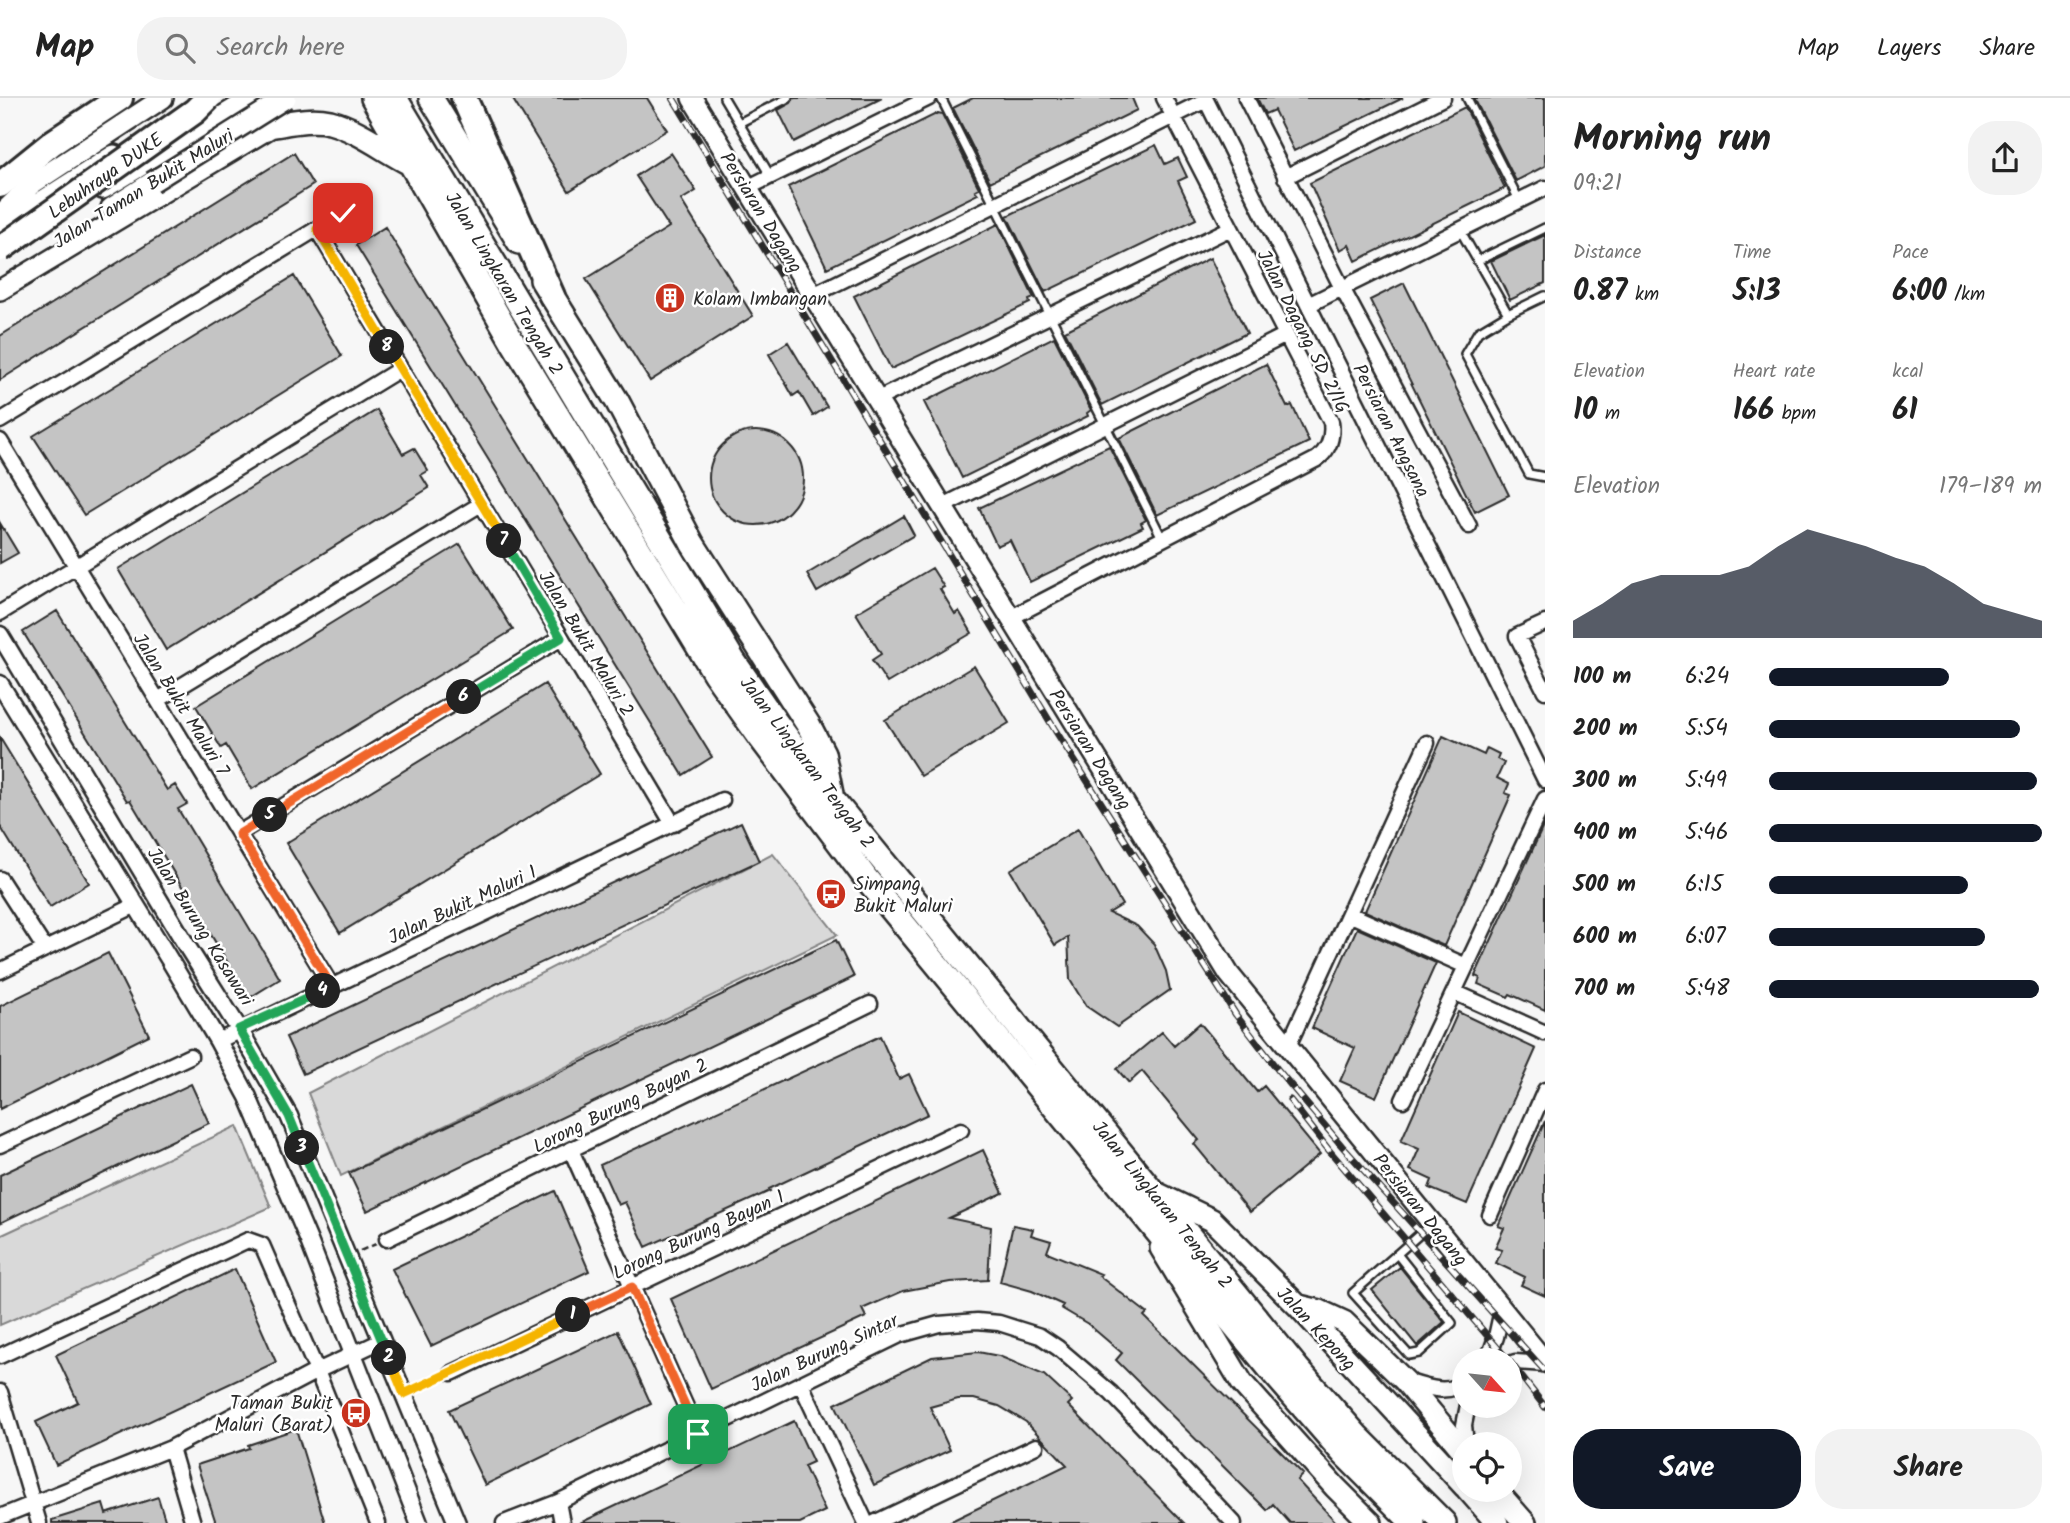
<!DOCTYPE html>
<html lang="en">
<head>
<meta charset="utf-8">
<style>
	body { margin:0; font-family:Kalam,sans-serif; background:#f2f2f2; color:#222; height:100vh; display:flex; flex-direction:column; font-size:26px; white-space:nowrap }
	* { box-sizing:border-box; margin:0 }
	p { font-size:23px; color:#767676 }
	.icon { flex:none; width:38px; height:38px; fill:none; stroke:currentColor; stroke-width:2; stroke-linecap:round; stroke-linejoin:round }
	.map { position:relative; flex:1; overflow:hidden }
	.panel { display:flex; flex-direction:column; background:#fff; width:525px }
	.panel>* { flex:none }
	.needle { width:46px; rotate:117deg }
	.controls { position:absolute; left:1452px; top:1250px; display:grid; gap:14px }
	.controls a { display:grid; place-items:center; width:70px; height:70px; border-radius:50%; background:#fff; box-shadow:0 7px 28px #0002; font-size:35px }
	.pin { position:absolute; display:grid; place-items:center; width:60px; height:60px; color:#fff; margin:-30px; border-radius:14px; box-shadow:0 4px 10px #0006 }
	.km { position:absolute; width:35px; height:35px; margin:-18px; border-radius:50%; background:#222; color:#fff; font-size:19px; line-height:35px; text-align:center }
	.round { display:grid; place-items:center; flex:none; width:74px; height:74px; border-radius:28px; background:#f2f2f2 }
	.summary { display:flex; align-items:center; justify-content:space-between; height:119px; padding:0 28px }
	h1 { font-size:38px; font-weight:800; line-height:52px }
	.figures { display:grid; grid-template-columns:repeat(3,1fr); gap:10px; height:119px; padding:7px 28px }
	.figures div { display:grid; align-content:center }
	.figures b { font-size:30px; font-weight:800 }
	.figures small { font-size:19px; font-weight:400 }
	.figures p { font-size:19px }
	.chart { height:196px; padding:14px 28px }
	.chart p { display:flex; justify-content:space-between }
	.chart svg { width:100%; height:126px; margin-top:7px; fill:#111827; opacity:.7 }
	.button { display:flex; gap:14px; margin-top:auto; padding:14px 28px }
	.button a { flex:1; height:80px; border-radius:28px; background:#111827; color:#fff; font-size:28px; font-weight:800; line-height:80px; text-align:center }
	.button a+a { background:#f2f2f2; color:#222 }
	ul { padding:0 28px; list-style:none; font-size:23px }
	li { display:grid; grid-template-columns:112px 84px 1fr; align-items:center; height:52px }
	li i { height:18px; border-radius:9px; background:#111827 }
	header { display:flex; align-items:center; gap:42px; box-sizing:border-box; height:98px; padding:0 35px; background:#fff; border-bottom:2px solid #e0e0e0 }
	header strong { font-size:33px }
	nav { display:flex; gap:38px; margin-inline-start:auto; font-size:24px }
	.search { width:490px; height:63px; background:#f2f2f2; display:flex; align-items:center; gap:18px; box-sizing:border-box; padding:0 24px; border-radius:28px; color:#767676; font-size:26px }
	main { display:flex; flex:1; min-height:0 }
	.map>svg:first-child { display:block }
	.green { fill:#d9d9d9; stroke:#828282; stroke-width:2 }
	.building { fill:#c4c4c4; stroke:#2b2b2b; stroke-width:2 }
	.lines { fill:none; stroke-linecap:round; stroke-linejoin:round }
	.service-casing { stroke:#2b2b2b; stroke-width:12 }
	.minor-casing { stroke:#2b2b2b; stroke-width:19 }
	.tertiary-casing { stroke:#2b2b2b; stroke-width:21 }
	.secondary-casing { stroke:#2b2b2b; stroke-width:24 }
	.primary-casing { stroke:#2b2b2b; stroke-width:26 }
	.trunk-casing { stroke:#2b2b2b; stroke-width:28 }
	.motorway-casing { stroke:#2b2b2b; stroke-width:30 }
	.path { stroke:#2b2b2b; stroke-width:2.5; stroke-dasharray:7 5; stroke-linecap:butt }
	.service { stroke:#fff; stroke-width:7 }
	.minor { stroke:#fff; stroke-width:14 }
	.tertiary { stroke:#fff; stroke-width:16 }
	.secondary { stroke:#fff; stroke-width:19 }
	.primary { stroke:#fff; stroke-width:21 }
	.trunk { stroke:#fff; stroke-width:23 }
	.motorway { stroke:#fff; stroke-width:24 }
	.rail-casing { stroke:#2b2b2b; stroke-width:7 }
	.rail { stroke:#fff; stroke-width:4.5; stroke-dasharray:13; stroke-linecap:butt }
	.secondary-bridge-casing { stroke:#2b2b2b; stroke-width:24; stroke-linecap:butt }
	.motorway-bridge-casing { stroke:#2b2b2b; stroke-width:30; stroke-linecap:butt }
	.secondary-bridge { stroke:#fff; stroke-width:19 }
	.motorway-bridge { stroke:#fff; stroke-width:24 }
	.split-1-casing { stroke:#fff; stroke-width:14 }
	.split-2-casing { stroke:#fff; stroke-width:14 }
	.split-3-casing { stroke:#fff; stroke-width:14 }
	.split-4-casing { stroke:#fff; stroke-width:14 }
	.split-5-casing { stroke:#fff; stroke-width:14 }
	.split-6-casing { stroke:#fff; stroke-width:14 }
	.split-7-casing { stroke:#fff; stroke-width:14 }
	.split-8-casing { stroke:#fff; stroke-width:14 }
	.split-9-casing { stroke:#fff; stroke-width:14 }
	.split-1 { stroke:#f0652b; stroke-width:9 }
	.split-2 { stroke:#f5b400; stroke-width:9 }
	.split-3 { stroke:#22a559; stroke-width:9 }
	.split-4 { stroke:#22a559; stroke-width:9 }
	.split-5 { stroke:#f0652b; stroke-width:9 }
	.split-6 { stroke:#f0652b; stroke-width:9 }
	.split-7 { stroke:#22a559; stroke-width:9 }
	.split-8 { stroke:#f5b400; stroke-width:9 }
	.split-9 { stroke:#f5b400; stroke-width:9 }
	.labels { text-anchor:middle; stroke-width:5; stroke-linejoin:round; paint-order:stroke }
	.street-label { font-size:19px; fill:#2b2b2b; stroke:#fff }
	.poi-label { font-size:19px; fill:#2b2b2b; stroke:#fff; text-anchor:start }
</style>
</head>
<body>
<header>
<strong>Map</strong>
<div class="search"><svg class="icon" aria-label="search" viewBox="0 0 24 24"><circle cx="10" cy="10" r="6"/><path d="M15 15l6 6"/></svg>Search here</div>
<nav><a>Map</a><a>Layers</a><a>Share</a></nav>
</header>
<main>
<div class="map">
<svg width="1545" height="1425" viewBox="0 0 1545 1425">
	<rect width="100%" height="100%" fill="#f7f7f7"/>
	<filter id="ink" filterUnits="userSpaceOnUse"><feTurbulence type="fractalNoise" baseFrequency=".0143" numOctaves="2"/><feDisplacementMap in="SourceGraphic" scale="14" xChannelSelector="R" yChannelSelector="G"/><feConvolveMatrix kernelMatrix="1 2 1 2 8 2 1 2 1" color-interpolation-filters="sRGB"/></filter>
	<g filter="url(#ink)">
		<path class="green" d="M773 756 837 837 341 1078 308 995Z
			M237 1028 271 1109 0 1227V1138Z"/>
		<path class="building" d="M512 0H647L667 32 569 93Z
			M794 0H882L794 44 778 12 791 5Z
			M973 0H1132L1137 12 990 84 953 10Z
			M1257 0H1403L1294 53 1274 12 1265 16Z
			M1474 0H1545V68L1516 83Z
			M1465 9 1505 90 1356 163 1349 147 1340 152 1310 85Z
			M938 15 942 16 979 90 975 92 978 96 827 170 788 89Z
			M1156 47 1165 66 1178 60 1187 79 1178 83 1196 121 1045 194 1007 118Z
			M294 55 313 87 0 282V238Z
			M671 55 696 93 681 102 753 218 650 283 586 181 669 129 636 78Z
			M998 126 1034 200 1029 202 1030 205 891 271 854 198Z
			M385 129 712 659 683 677 356 147Z
			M1545 137V185L1510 202 1491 163Z
			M1210 160 1247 235 1102 307 1065 233Z
			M294 178 342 258 84 417 33 338Z
			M1404 185 1509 397 1475 414 1370 202Z
			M1054 239 1091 312 1087 315 1088 318 962 380 924 304Z
			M788 244 827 309 813 318 799 294 793 298 769 256Z
			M1266 266 1287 309 1292 307 1309 344 1157 417 1119 340Z
			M377 312 403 356 414 350 428 373 421 377 429 390 166 552 118 471Z
			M709 380a47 47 0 1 1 94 0a47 47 0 1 1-94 0Z
			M1109 348 1146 422 1141 425 1143 429 1030 484 1010 442 997 448 979 410Z
			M904 418 914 437 817 494 807 476Z
			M0 425 18 455 0 465Z
			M460 446 513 532 252 691 226 647 221 650 196 608Z
			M932 470 944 489 940 491 955 516 959 513 972 535 887 585 872 562 881 556 856 515Z
			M57 513 167 692 175 687 187 706 178 711 280 881 249 900 130 702 127 703 23 534Z
			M974 568 1009 625 921 678 885 622Z
			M545 586 600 676 340 835 286 745Z
			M1443 638 1484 657 1487 650 1499 656 1497 661 1504 665 1497 680 1509 686 1505 695 1511 697 1444 848 1365 813Z
			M0 640 89 785 50 809 0 728Z
			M741 724 759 763 303 976 286 939Z
			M1545 724V912L1510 896 1508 899 1478 886 1480 880 1475 878Z
			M1078 731 1122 807 1109 815 1137 828 1154 846 1166 873 1170 892 1117 929 1086 908 1070 882 1068 839 1055 847 1010 772Z
			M1357 830 1436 865 1376 999 1340 983 1355 950 1312 930Z
			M836 842 854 879 367 1113 349 1075Z
			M108 855 149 937 0 1011V908Z
			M1458 914 1536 951 1467 1106 1429 1090 1432 1082 1410 1072 1419 1051 1401 1043Z
			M1200 925 1257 994 1264 988 1320 1056 1250 1114 1194 1046 1199 1042 1142 973 1129 985 1117 971 1162 934 1174 948Z
			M880 938 899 981 909 976 928 1016 769 1091 770 1093 646 1149 625 1104 618 1107 600 1067Z
			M191 986 209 1025 0 1125V1077Z
			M1545 1023V1198L1521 1187 1525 1179 1496 1165 1502 1152 1495 1150 1504 1130 1498 1128Z
			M983 1052 1003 1095 949 1120 991 1129 988 1182 950 1184 903 1193 862 1211 866 1219 711 1291 671 1201Z
			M555 1093 589 1173 431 1248 392 1171Z
			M1013 1127 1033 1131 1031 1137 1051 1143 1047 1154 1101 1176 1099 1178 1147 1215 1144 1218 1303 1376 1297 1382 1337 1425H1290L1273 1406 1267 1412 1116 1262 1122 1255 1088 1226 1061 1210 1063 1207 1032 1193 1000 1184Z
			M1400 1169 1444 1224 1417 1248 1372 1192Z
			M235 1171 276 1264 56 1367 36 1324 78 1304 56 1257Z
			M618 1233 651 1306 485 1387 449 1312Z
			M978 1254 999 1258 1044 1277 1072 1303 1068 1307 1184 1425H947L1067 1367 1026 1324 999 1308 974 1301H958L930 1309 950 1352 874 1387 835 1306 932 1259Z
			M794 1323 813 1364 804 1368 825 1413 800 1425H580Z
			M296 1331 325 1425H216L197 1367 249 1350 248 1347Z
			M158 1399 166 1425H52V1422L103 1406 106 1416Z"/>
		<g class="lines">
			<g class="service-casing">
				<path id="service" d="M724 0 771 79
					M941 0 1162 440
					M1467 0 1519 102
					M739 25 788 0
					M1460 132 1508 216 1545 198
					M1477 163 1545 130
					M1508 216 1478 234 1465 256 1529 376 1545 379
					M1397 1156 1452 1225 1419 1255 1409 1257 1353 1195 1430 1127"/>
			</g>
			<g class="minor-casing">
				<path id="minor" d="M1205 0 1545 682
					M1246 0 1342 190 1469 428
					M1285 79 1443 0
					M747 90 929 0
					M317 131 673 726
					M813 197 1206 2
					M1308 207 1545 90
					M876 302 1231 130
					M0 323 343 115
					M0 343 332 889
					M943 408 1286 237
					M0 515 400 271
					M1010 520 1317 361C1329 352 1333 339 1331 324L1164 0
					M1545 525 1517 538 1545 593
					M158 602 481 406
					M239 735 561 540
					M0 781 45 851
					M1349 816 1466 868
					M0 873 136 807
					M1454 894 1545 935
					M218 943 722 702
					M1288 948 1427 645
					M1403 1002 1545 701
					M0 1047 190 958
					M571 1052 698 1336
					M1490 1117 1545 992
					M387 1141 870 906
					M0 1258 248 1142 262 1147 317 1273 378 1425
					M1488 1262 1496 1239 1502 1212
					M1510 1266 1515 1264 1545 1266
					M452 1275 961 1032
					M1406 1283C1425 1289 1448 1298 1465 1284
					M801 1286 866 1425
					M0 1294 39 1425
					M1466 1346 1464 1327 1468 1307
					M171 1350 193 1425
					M558 1404 562 1425
					M0 1419 171 1350 317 1273 381 1243
					M504 1425 558 1404 900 1237 939 1226 977 1223 999 1225 1040 1238 1058 1250 1111 1295 1234 1425
					M874 1425 1036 1348"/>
			</g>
			<g class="tertiary-casing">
				<path id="tertiary" d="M0 537 188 850 239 931 289 1018 457 1425
					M0 586 169 861 218 943 248 999 309 1143 419 1425"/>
			</g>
			<g class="secondary-casing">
				<path id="secondary" d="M692 0 1229 876 1545 1264
					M103 91 252 0
					M111 110 152 84
					M0 117 32 86 163 0
					M0 130 114 57
					M0 192 275 27 276 13"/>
			</g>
			<g class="primary-casing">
				<path id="primary" d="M1154 1094 1212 1122 1297 1207 1465 1389
					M1161 1150 1242 1285 1335 1389 1371 1425
					M1299 1208 1320 1213 1344 1224 1405 1283 1465 1355
					M1467 1391 1497 1425
					M1495 1391 1525 1425"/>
			</g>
			<g class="trunk-casing">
				<path id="trunk" d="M373 0 514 246 715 576 759 638 865 779 1275 1277 1343 1355 1413 1425
					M395 0 733 562 775 623 833 702 1298 1271 1358 1339 1444 1425
					M431 0 519 144
					M275 27C293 24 312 20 330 24 357 31 383 51 408 64
					M542 182 617 303 692 445 809 628 823 655 831 696"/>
			</g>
			<g class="motorway-casing">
				<path id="motorway" d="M464 0 552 198
					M0 87 52 45 120 0"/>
			</g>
			<path class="path" d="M360 1153 376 1146
				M417 1290 439 1280"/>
			<use href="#service" class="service"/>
			<use href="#minor" class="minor"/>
			<use href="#tertiary" class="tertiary"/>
			<use href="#secondary" class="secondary"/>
			<use href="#primary" class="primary"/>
			<use href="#trunk" class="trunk"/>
			<use href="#motorway" class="motorway"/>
			<g class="rail-casing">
				<path id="rail" d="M673 0 1055 632 1236 917 1278 972 1342 1048 1545 1273
					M1290 1002 1328 1051 1508 1262
					M1510 1264 1545 1309"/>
			</g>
			<use href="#rail" class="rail"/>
			<g class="secondary-bridge-casing">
				<path id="secondary-bridge" d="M152 84 286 0"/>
			</g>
			<g class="motorway-bridge-casing">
				<path id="motorway-bridge" d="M0 151 195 13 208 0"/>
			</g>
			<use href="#secondary-bridge" class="secondary-bridge"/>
			<use href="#motorway-bridge" class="motorway-bridge"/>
		</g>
	</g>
	<g class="lines" filter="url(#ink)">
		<g class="split-1-casing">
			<path id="split-1" d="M573 1217 632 1189 698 1336"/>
		</g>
		<g class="split-2-casing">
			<path id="split-2" d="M389 1260 404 1296 573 1217"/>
		</g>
		<g class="split-3-casing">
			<path id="split-3" d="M302 1050 389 1260"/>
		</g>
		<g class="split-4-casing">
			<path id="split-4" d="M302 1050 289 1018 239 931 323 893"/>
		</g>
		<g class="split-5-casing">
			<path id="split-5" d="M270 717 239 736 332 889 323 893"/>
		</g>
		<g class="split-6-casing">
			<path id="split-6" d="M270 717 464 599"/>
		</g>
		<g class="split-7-casing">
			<path id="split-7" d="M464 599 561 540 504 443"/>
		</g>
		<g class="split-8-casing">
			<path id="split-8" d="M387 249 504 443"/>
		</g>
		<g class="split-9-casing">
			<path id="split-9" d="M343 115 317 131 387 249"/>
		</g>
		<use href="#split-1" class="split-1"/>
		<use href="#split-2" class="split-2"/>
		<use href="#split-3" class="split-3"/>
		<use href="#split-4" class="split-4"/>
		<use href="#split-5" class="split-5"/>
		<use href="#split-6" class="split-6"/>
		<use href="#split-7" class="split-7"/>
		<use href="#split-8" class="split-8"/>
		<use href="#split-9" class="split-9"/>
	</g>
	<defs>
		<g id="building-disc" transform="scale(1.575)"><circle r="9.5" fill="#c8321e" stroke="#fff"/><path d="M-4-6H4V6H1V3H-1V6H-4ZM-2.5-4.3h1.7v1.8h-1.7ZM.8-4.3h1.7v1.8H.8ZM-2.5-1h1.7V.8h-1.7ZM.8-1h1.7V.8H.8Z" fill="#fff"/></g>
		<g id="bus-disc" transform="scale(1.575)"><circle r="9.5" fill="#c8321e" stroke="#fff"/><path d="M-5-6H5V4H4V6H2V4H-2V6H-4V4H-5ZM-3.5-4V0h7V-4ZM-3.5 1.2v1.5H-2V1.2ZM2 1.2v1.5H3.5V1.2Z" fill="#fff"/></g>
	</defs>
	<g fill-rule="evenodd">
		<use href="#building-disc" x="670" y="200"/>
		<use href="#bus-disc" x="831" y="796"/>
		<use href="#bus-disc" x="356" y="1315"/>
	</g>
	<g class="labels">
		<g class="street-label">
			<text transform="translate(105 77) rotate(-35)" y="7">Lebuhraya DUKE</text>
			<text transform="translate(143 90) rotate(-32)" y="7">Jalan Taman Bukit Maluri</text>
			<text transform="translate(762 114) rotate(58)" y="7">Persiaran Dagang</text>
			<text transform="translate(505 185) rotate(59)" y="7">Jalan Lingkaran Tengah 2</text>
			<text transform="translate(1304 233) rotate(63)" y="7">Jalan Dagang SD 2/1G</text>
			<text transform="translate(1392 332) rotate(63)" y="7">Persiaran Angsana</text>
			<text transform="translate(587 545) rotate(59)" y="7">Jalan Bukit Maluri 2</text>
			<text transform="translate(182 606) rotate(58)" y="7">Jalan Bukit Maluri 7</text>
			<text transform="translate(1091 651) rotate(58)" y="7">Persiaran Dagang</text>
			<text transform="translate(808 664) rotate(53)" y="7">Jalan Lingkaran Tengah 2</text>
			<text transform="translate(462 806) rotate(-25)" y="7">Jalan Bukit Maluri 1</text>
			<text transform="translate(201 828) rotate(58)" y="7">Jalan Burung Kasawari</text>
			<text transform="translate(620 1007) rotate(-26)" y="7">Lorong Burung Bayan 2</text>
			<text transform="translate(1163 1106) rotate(51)" y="7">Jalan Lingkaran Tengah 2</text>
			<text transform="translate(1421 1111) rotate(51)" y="7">Persiaran Dagang</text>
			<text transform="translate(698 1136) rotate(-25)" y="7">Lorong Burung Bayan 1</text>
			<text transform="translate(1317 1230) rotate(47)" y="7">Jalan Kepong</text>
			<text transform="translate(824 1254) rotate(-25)" y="7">Jalan Burung Sintar</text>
		</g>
		<g class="poi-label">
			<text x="693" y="207">Kolam Imbangan</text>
			<text x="854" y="792">Simpang<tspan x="854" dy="22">Bukit Maluri</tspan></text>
			<text x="333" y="1311" text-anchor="end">Taman Bukit<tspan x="333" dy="22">Maluri (Barat)</tspan></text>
		</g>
	</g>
</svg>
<div class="controls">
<a><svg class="needle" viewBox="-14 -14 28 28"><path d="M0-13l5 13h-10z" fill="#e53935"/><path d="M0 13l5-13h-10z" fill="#767676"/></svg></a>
<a><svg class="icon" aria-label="locate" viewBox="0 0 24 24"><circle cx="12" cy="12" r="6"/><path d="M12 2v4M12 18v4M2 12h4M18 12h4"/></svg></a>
</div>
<div class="pin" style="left:698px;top:1336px;background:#1e9e55"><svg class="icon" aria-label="arrive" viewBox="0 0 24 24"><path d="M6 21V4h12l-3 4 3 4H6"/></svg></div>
<div class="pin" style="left:343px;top:115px;background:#d93025"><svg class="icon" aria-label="check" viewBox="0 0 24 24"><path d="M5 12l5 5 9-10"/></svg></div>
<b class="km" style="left:573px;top:1217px">1</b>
<b class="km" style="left:389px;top:1260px">2</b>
<b class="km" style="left:302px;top:1050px">3</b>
<b class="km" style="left:323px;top:893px">4</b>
<b class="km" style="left:270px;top:717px">5</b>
<b class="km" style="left:464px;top:599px">6</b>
<b class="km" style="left:504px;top:443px">7</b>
<b class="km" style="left:387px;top:249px">8</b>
</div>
<section class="panel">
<div class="summary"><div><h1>Morning run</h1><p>09:21</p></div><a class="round"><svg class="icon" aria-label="share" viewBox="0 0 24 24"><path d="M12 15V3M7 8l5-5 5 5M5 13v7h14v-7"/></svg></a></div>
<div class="figures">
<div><p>Distance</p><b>0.87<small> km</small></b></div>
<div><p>Time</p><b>5:13</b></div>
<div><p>Pace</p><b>6:00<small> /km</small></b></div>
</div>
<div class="figures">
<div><p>Elevation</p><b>10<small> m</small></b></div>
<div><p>Heart rate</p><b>166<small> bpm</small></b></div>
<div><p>kcal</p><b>61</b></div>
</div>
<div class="chart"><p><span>Elevation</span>179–189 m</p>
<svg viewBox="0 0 160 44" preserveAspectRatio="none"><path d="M0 44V38L10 32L20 25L30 22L40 22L50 22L60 19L70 12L80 6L90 9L100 12L110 16L120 19L130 25L140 32L150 35L160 38V44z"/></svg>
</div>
<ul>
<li><b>100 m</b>6:24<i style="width:66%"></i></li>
<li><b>200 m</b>5:54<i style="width:92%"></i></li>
<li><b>300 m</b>5:49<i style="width:98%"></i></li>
<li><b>400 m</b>5:46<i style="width:100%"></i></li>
<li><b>500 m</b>6:15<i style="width:73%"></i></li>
<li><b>600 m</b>6:07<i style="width:79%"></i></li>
<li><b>700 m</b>5:48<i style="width:99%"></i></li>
</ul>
<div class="button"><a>Save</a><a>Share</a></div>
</section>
</main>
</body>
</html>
